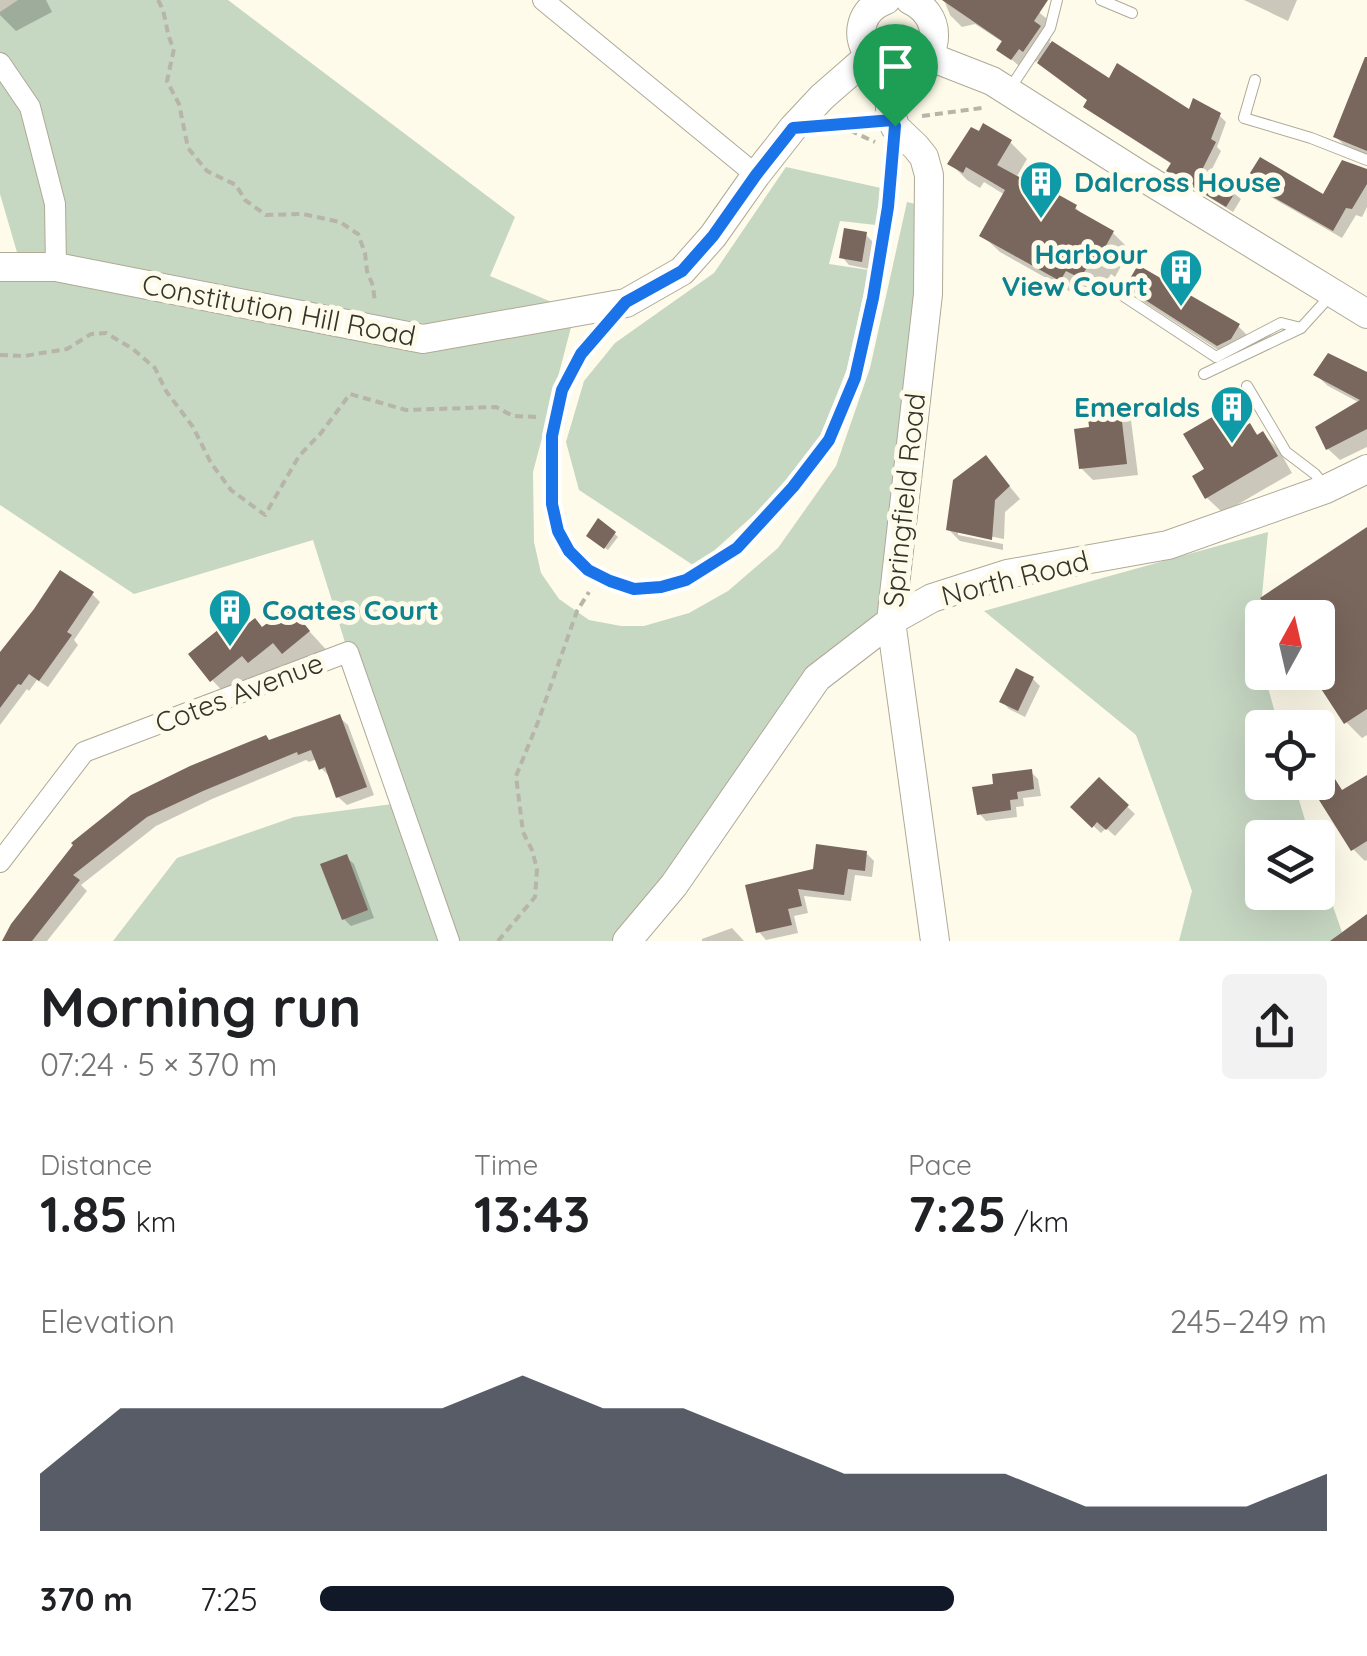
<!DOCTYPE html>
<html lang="en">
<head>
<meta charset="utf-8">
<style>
	body { margin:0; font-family:Quicksand,sans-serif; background:#f2f2f2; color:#202124; height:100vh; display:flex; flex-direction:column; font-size:38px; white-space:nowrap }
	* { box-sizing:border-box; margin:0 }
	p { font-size:32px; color:#757577 }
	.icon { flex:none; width:55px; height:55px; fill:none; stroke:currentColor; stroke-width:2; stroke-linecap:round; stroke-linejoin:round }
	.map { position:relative; height:941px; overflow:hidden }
	.side { display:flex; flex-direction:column; background:#fff; flex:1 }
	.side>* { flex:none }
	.needle { width:65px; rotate:8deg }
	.fabs { position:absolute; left:1245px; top:600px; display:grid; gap:20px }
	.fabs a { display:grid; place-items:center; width:90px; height:90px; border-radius:10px; background:#fff; box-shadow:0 10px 40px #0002; font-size:50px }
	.pin { position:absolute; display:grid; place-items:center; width:85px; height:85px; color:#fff; margin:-102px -42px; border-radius:50% 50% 50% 0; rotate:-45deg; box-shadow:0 0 10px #0007 }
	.pin .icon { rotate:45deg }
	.round { display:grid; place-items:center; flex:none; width:105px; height:105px; border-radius:10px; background:#f2f2f2 }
	.overview { display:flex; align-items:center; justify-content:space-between; height:170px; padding:0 40px }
	h1 { font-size:55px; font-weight:700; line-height:75px }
	.figures { display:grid; grid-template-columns:repeat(3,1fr); gap:15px; height:170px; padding:10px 40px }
	.figures div { display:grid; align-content:center }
	.figures b { font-size:50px; font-weight:700 }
	.figures small { font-size:28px; font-weight:400 }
	.figures p { font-size:28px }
	.chart { height:280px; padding:20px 40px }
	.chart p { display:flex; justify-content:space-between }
	.chart svg { width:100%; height:180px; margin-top:10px; fill:#111827; opacity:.7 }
	ul { padding:0 40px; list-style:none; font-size:32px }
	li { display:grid; grid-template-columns:160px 120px 1fr; align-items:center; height:75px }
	li i { height:25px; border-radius:12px; background:#111827 }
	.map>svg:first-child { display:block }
	.green { fill:#c6d7c2 }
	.shadow { fill:#0003 }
	.building { fill:#79665c }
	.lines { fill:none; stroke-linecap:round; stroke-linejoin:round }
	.lane-casing { stroke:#afaa96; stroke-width:12 }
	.street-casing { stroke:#afaa96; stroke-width:22 }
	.secondary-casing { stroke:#afaa96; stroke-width:30 }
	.path { stroke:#b7b5a7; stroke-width:4; stroke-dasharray:8 5; stroke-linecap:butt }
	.lane { stroke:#fff; stroke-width:10 }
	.street { stroke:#fff; stroke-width:20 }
	.secondary { stroke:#fff; stroke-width:28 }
	.route-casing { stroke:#fff; stroke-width:20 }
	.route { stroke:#1a73e8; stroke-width:12 }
	.labels { text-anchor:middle; stroke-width:10; stroke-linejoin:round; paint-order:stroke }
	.culture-label { font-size:28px; font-weight:bold; fill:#0d838f; stroke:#fefbea; text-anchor:start }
	.street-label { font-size:28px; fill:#35342b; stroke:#fefbea }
</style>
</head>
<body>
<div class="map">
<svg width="1367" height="941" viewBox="0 0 1367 941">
	<rect width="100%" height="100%" fill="#fefbea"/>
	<path class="green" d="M18 0H228L515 217 490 276 575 312 533 472 534 542 541 573 559 599 589 620 621 626H644L689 613 728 591 778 548 836 466 870 368 907 202 928 207 891 621 817 678 627 941H113L177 858 294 817 400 803 348 652 313 540 134 594 0 505V268L21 266 0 194V12Z
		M786 167 881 188 876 225 840 221 829 264 869 270 847 369 819 439 767 503 696 567 579 490 566 442 584 381 615 343 714 273Z
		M1268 532 1257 648 1279 727 1262 728V782L1294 783 1310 837 1262 838V892H1318V864L1342 932 1336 937 1338 941H1179L1192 891 1136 735 984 611Z"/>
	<path class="shadow" d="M0 0H46L52 12 16 31 0 15Z
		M944 0H1024L1052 23 1045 34 1051 40 1049 42 1110 81 1190 112 1219 115 1226 122 1217 147 1221 151 1208 177 1234 193 1241 199 1233 212 1176 177 1173 165 1093 113 1090 101 1038 60 1036 62 1031 58 1024 70 999 49 1004 43 975 24 962 27 950 15Z
		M1244 0H1297L1288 21Z
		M1367 59V154L1345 146 1336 137Z
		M1010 142 1027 159 1016 178 1075 207 1085 217 1113 233 1130 250 1115 277 1111 274 1098 294 1083 286 1078 296 1000 252 982 235 1005 195 984 182 980 188 967 180 950 163Z
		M1367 170V207L1362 217 1356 215 1342 238 1257 189 1249 181 1324 197Z
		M866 235 873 242 869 269 849 265 842 257Z
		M1129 286 1238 326 1254 342 1246 355 1235 361 1144 302Z
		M1316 375H1367V447L1340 460 1328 449 1319 428 1360 403 1328 386Z
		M1119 408 1131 420 1138 475 1093 480 1081 468 1092 429Z
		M1225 412 1242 430 1249 426 1259 436 1263 434 1279 450 1292 473 1223 513 1207 498 1195 477 1207 470Z
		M986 458 1020 499 1005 512 1004 539 958 530V535L1003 544V550L960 541 949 530Z
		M1367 530V735L1362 738 1346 722 1313 672H1318V618Z
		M615 534 618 537 608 550 592 538Z
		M92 594 100 602 74 640 78 645 48 687 37 680 29 691 27 689 0 725V658Z
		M289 609 331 655 234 703 212 680 233 638 263 630Z
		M1033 679 1040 686 1025 717 1009 709 1002 701Z
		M339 717 348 725 374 795 347 805 338 797 330 777 321 768 317 759 309 762 306 760 212 799 156 826 81 885 87 891 47 941H5L76 845 270 742Z
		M1031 772 1038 779 1041 796 1023 798 1024 806 1016 807 1017 817 986 821 979 813 996 786Z
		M1367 778V860L1365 861 1353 849 1334 782 1344 792Z
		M1099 780 1135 814 1115 836 1106 828 1101 833 1073 807Z
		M866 853 874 861 872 877 855 875 851 901 804 896 808 913 794 916 798 933 766 940 759 932 748 886 815 871Z
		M346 857 354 864 374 918 351 926 344 919Z
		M732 928 744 941H702V939Z"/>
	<path class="building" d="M942 0H1048L1034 21 1041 26 1023 52 1019 49 1011 60 996 50 1002 41Z
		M1052 41 1109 78 1117 63 1189 109 1193 98 1221 113 1211 139 1216 142 1202 170 1236 191 1226 207 1166 171 1171 163 1083 107 1087 100 1037 63Z
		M1365 57H1367V151L1333 137Z
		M983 123 1012 140 997 165 1030 183 1032 180 1077 205 1075 209 1114 231 1097 262 1093 259 1080 278 1066 271 1060 281 979 236 1005 190 966 167 963 173 947 164 971 127 979 131Z
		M1260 157 1323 194 1342 160 1367 169V184L1352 209 1346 208 1333 231 1245 181Z
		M844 228 867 232 862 262 839 258Z
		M1138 265 1240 324 1231 339 1217 346 1125 287Z
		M1328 353 1367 372V429L1326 450 1315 427 1360 400 1313 375Z
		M1120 405 1127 464 1079 469 1074 429 1089 427 1087 409Z
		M1226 409 1238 430 1250 423 1257 435 1263 431 1278 456 1205 499 1192 476 1204 469 1183 434Z
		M986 455 1010 486 995 500 992 540 946 530 953 480Z
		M598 518 616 532 604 549 586 536Z
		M1367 527V709L1344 724 1318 684V618H1274L1260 598Z
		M60 570 94 592 67 632 72 635 39 681 29 674 21 685 18 684 0 708V652L34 609Z
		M290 606 310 631 282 654 273 643 248 663 242 656 210 682 188 654 224 625 232 636 255 618 262 627Z
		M1016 668 1034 677 1018 711 999 702Z
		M340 714 367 787 336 798 325 767 319 770 311 750 298 755 297 752 203 791 147 817 73 875 80 880 32 941H2L11 924 73 845 71 843 131 795 190 766 266 735 269 740Z
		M1032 769 1034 789 1017 792 1018 799 1010 800 1011 810 977 815 972 787 993 784 992 774Z
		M1367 775V841L1351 851 1314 792 1335 779 1342 790Z
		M1099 777 1129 805 1106 830 1097 822 1092 828 1070 807Z
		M816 844 867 851 865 871 848 869 844 895 798 889 802 906 788 909 792 925 756 933 745 885 813 869Z
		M347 854 368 910 342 920 320 864Z
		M1367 914V941H1330Z"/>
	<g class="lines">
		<g class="lane-casing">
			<path id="lane" d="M1101 0 1132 13
				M1255 80 1244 118 1311 138 1367 160
				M1009 90 1050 28 1057 0
				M1119 293 1216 357 1281 323 1301 328
				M619 310C598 335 573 359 562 390 552 417 551 445 551 473 551 493 551 513 559 533 580 582 639 600 687 579 722 563 744 541 769 513 798 481 828 449 844 409 855 383 860 355 866 328 880 263 888 199 894 133
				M1204 374 1301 328 1332 294
				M1247 386 1286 452 1315 474 1326 488"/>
		</g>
		<g class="street-casing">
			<path id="street" d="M543 0 756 175
				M0 63 30 107 55 204 56 267
				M0 862 84 752 348 652 449 941"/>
		</g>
		<g class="secondary-casing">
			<path id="secondary" d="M886 0C832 21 877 96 920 64 928 57 934 47 934 37 935 19 924 7 910 0
				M928 56 992 81 1140 175 1367 314
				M889 70 890 109 895 127 916 147 924 157 929 175 928 294 891 621 935 941
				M0 267H56L423 339 626 303 682 271 713 236 756 175 793 128 822 97 869 56
				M627 941 674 885 817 678 891 621 932 598 1007 574 1168 545 1326 489 1367 469"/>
		</g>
		<path class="path" d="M158 0C168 17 164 30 174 49L167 81 179 104 188 148 207 171 236 185 245 200 266 215 303 214 340 222 358 234 365 253 367 271 373 286 375 303
			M922 116 982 108
			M833 125 868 122
			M838 125 875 142
			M0 355 24 356 67 349 91 334 106 333 133 349 155 368 166 391 193 427 211 463 231 490 265 515 299 456 321 433 350 394 406 410 496 407 513 416 538 417
			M498 941 535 897 537 869 532 850 523 832 516 776 538 722 577 611 589 592"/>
		<use href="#lane" class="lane"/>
		<use href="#street" class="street"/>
		<use href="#secondary" class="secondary"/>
	</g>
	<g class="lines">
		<g class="route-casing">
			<path id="route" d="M893 120 895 126 888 207 873 298 855 378 829 440 793 487 737 548 686 580 661 587 634 589 610 581 588 570 569 551 558 531 552 504V436L562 390 581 354 626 302 682 271 713 236 756 175 793 128Z"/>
		</g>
		<use href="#route" class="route"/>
	</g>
	<defs>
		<g id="building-pin" transform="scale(2.25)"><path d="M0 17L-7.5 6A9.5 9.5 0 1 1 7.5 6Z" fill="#0f9aa8" stroke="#fefbea"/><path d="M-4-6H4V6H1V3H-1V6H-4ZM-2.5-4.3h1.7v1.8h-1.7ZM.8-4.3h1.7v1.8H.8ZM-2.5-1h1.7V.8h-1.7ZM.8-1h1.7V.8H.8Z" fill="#fff"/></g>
	</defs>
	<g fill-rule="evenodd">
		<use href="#building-pin" x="1041" y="182"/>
		<use href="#building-pin" x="1181" y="270"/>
		<use href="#building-pin" x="1232" y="407"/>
		<use href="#building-pin" x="230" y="610"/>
	</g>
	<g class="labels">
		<g class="culture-label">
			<text x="1074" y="192">Dalcross House</text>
			<text x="1148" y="264" text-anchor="end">Harbour<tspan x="1148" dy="32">View Court</tspan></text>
			<text x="1200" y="417" text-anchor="end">Emeralds</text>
			<text x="262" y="620">Coates Court</text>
		</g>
		<g class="street-label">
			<text transform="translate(279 310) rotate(11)" y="10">Constitution Hill Road</text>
			<text transform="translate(904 500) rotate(-84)" y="10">Springfield Road</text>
			<text transform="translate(1015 578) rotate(-14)" y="10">North Road</text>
			<text transform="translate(239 693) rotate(-21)" y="10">Cotes Avenue</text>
		</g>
	</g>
</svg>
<div class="fabs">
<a><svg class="needle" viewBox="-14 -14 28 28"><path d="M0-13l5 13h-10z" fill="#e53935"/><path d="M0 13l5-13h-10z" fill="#757577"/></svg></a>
<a><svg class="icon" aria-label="locate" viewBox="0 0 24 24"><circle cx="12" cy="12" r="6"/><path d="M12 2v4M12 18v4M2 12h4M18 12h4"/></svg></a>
<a><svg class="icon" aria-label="layers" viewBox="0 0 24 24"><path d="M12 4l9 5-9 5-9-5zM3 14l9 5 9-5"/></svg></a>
</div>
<div class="pin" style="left:895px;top:126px;background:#1e9e55"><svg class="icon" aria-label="arrive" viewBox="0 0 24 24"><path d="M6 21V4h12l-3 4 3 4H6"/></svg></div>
</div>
<section class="side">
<div class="overview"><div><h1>Morning run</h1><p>07:24 · 5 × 370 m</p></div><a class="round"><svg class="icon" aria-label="share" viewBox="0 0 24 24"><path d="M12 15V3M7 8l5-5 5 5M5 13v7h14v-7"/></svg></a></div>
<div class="figures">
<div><p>Distance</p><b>1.85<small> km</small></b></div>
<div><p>Time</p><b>13:43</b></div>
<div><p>Pace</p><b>7:25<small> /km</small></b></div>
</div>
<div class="chart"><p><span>Elevation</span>245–249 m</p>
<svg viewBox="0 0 160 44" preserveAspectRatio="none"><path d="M0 44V30L10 14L20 14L30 14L40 14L50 14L60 6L70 14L80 14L90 22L100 30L110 30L120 30L130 38L140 38L150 38L160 30V44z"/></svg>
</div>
<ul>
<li><b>370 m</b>7:25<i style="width:63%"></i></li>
</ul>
</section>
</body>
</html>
